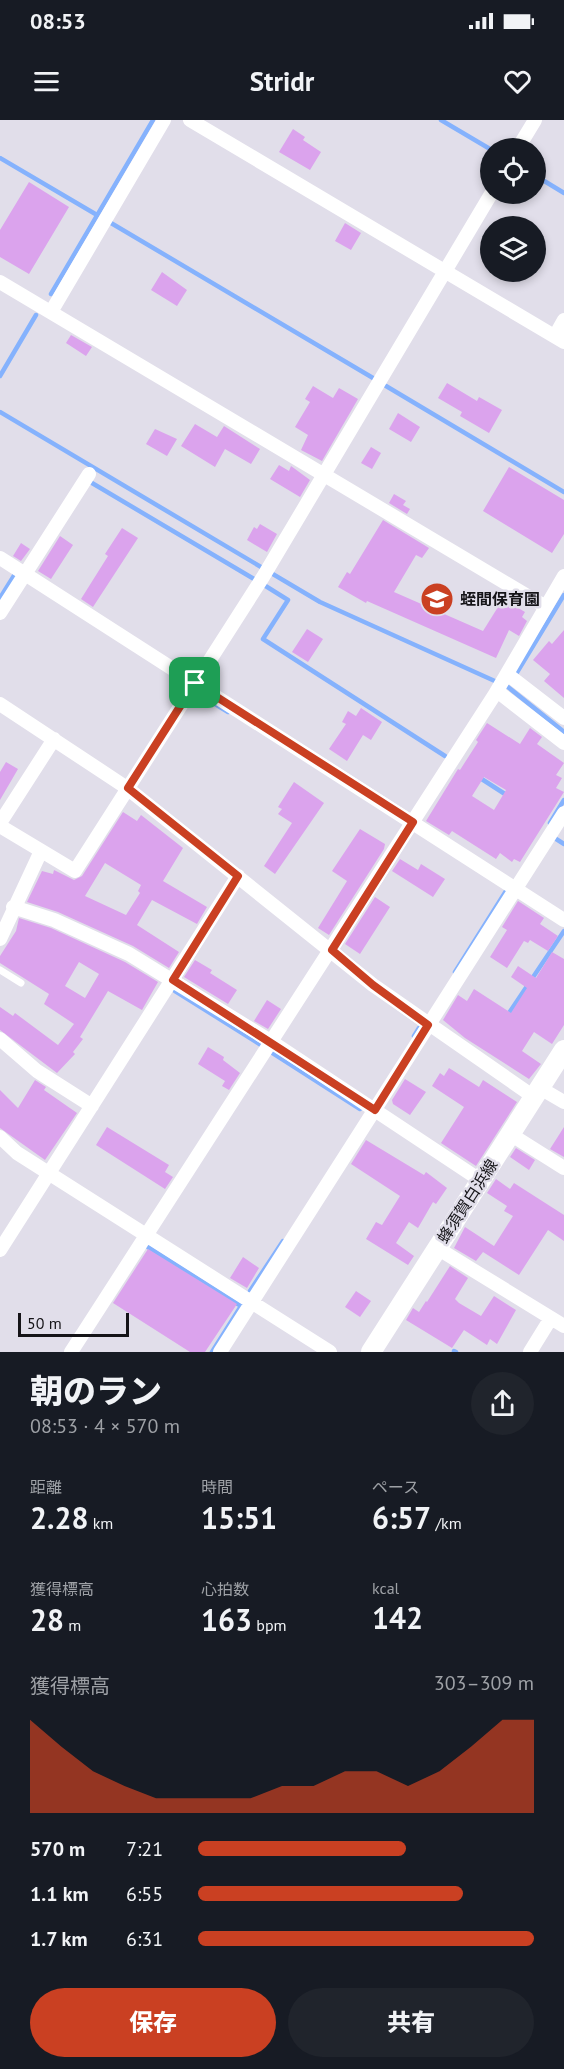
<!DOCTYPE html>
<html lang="ja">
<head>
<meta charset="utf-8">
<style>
	body { margin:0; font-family:"PT Sans","Noto Sans JP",sans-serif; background:#20242c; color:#f1f3f6; height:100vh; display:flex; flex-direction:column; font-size:22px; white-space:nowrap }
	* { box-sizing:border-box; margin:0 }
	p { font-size:20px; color:#9ea1a6 }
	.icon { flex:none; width:33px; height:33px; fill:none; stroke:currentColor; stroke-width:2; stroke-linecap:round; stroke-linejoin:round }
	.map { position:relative; height:1232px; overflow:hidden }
	.details { display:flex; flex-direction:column; background:#171b24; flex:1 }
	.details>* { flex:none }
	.tools { position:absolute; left:480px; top:18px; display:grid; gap:12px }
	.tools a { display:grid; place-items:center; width:66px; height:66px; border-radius:50%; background:#171b24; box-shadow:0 3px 9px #0003; font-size:30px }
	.scale { position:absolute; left:18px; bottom:15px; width:111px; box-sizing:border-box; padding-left:6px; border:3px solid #151418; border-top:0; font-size:16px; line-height:21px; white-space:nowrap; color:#151418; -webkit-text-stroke:4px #e1deea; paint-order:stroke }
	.pin { position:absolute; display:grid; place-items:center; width:51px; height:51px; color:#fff; margin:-26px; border-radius:12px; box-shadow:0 3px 9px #0006 }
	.round { display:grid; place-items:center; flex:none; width:63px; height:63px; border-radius:32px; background:#20242c }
	.summary { display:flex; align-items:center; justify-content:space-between; height:102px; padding:0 30px }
	h1 { font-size:33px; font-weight:800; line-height:45px }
	.figures { display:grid; grid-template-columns:repeat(3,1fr); gap:9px; height:102px; padding:6px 30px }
	.figures div { display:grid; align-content:center }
	.figures b { font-size:30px; font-weight:800 }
	.figures small { font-size:16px; font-weight:400 }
	.figures p { font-size:16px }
	.chart { height:168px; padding:12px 30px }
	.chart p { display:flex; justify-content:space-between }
	.chart svg { width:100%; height:108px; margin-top:6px; fill:#ca4022; opacity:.7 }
	.action { display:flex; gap:12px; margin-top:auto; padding:12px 30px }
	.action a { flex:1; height:69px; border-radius:36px; background:#ca4022; color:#fff; font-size:24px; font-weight:800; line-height:69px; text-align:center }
	.action a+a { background:#20242c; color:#f1f3f6 }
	ul { padding:0 30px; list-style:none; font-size:20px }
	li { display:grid; grid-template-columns:96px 72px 1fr; align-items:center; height:45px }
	li i { height:15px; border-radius:8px; background:#ca4022 }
	.status { display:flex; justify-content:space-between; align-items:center; height:42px; padding:0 30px; background:#171b24; direction:ltr }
	.status svg { height:16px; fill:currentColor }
	header { display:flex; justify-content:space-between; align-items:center; height:78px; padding:0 30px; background:#171b24; font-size:27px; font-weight:800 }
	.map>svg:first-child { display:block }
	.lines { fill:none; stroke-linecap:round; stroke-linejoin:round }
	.stream { stroke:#85b2fd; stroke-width:4.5 }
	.building { fill:#dba3ed; fill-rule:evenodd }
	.lane { stroke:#fff; stroke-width:7 }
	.street { stroke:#fff; stroke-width:14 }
	.secondary { stroke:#fff; stroke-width:20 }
	.route-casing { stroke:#fff; stroke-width:12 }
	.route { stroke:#ca4022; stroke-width:8 }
	.labels { text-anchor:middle; stroke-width:5; stroke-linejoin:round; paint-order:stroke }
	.poi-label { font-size:16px; font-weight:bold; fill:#151418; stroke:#e1deea; text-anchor:start }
	.street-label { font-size:16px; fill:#151418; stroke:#e1deea }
</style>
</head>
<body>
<div class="status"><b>08:53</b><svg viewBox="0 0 49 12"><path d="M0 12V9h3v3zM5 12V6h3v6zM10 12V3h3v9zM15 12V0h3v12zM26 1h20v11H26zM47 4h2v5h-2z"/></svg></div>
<header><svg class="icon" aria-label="menu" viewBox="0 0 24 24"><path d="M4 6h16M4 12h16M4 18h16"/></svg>Stridr<svg class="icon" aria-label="heart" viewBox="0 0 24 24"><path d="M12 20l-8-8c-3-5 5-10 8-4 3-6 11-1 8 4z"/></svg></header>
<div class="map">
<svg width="564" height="1232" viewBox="0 0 564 1232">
	<rect width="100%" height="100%" fill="#e1deea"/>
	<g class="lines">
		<path class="stream" d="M441 0 490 29
			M0 38 97 95
			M536 56 564 73
			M111 103 373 258
			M51 174 153 0
			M0 256 36 195
			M386 266 564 372
			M0 292 320 482 508 567 564 612
			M92 363 254 459
			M264 465 288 480 263 519 445 636
			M0 478 15 454
			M516 554 564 475
			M202 576 228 592
			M477 656 508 676
			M550 703 564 680
			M553 717 564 724
			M455 852 506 771
			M175 871 261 925
			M507 896 564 811
			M414 916 419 908
			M271 932 360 989
			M148 1127 241 1186
			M250 1171 283 1121
			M454 1231 456 1232
			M212 1232 241 1186"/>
	</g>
	<path class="building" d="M293 9 305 17 303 20 321 32 310 50 279 32Z
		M29 62 69 87 29 154 0 137V110Z
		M345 103 361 113 351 130 335 121Z
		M162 152 187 170 177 186 151 170Z
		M71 215 92 227 86 236 66 223Z
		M447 263 477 281 479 277 502 290 489 313 460 296 462 292 438 278Z
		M313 266 333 278 339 268 358 279 322 341 301 330 308 315 295 307 310 282 305 279Z
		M398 293 420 307 411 322 389 309Z
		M195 304 217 317 224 306 260 329 251 344 225 329 215 347 181 326Z
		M155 309 177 319 167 336 146 324Z
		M371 327 381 333 372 349 361 343Z
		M279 345 289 351 291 346 310 360 300 377 270 359Z
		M509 347 564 380V414L552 433 483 391Z
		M394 374 406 381 403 385 410 389 407 394 389 383Z
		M383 400 429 428 422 438 416 435 394 472 483 511 503 479 525 492 522 497 527 501 519 516 509 510 496 538 367 481 366 483 338 467 347 452 350 454Z
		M260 404 277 414 267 432 247 420 254 407 257 409Z
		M122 408 138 418 93 487 81 479 108 436 105 434Z
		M60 416 73 425 51 459 38 451Z
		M21 423 30 429 21 441 13 436Z
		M307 509 323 519 308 542 292 532Z
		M564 510V578L544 561 550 554 533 540 549 521 552 524Z
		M361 588 382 602 371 620 363 615 347 641 329 629 346 604 342 602 348 591 356 596Z
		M487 603 520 624 530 608 542 617 537 624 564 643 556 655 562 658 556 668 564 672 520 742 514 739 512 742 500 733 496 739 452 711 449 715 426 701 458 649 460 650 478 622 476 620ZM484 657 506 670 494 690 472 676Z
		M6 642 18 649 0 680V652Z
		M294 662 324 683 275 754 264 746 292 703 278 694 282 689 278 687Z
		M123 692 137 701 141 695 183 728 163 761 207 787 197 804 152 780 137 805 179 832 169 848 133 826 58 792 27 782 42 751 53 754 54 750 74 760 82 756ZM105 743 141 765 138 771 140 773 126 795 85 776Z
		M360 709 385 724 384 729 329 815 318 808 347 761 332 751Z
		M400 739 418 750 421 744 445 759 433 777 392 751Z
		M375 777 390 787 360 834 345 824Z
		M518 781 544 798 540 804 558 816 548 831 530 820 528 823 524 821 507 848 490 837 507 810 502 807Z
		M19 798 51 808 125 842 158 862 142 890 108 871 80 917 83 919 73 932 75 934 57 953 0 910V887L13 896 15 893 58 925 74 904 44 884 49 874 0 843V836L16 811ZM79 842 99 854 85 878 65 866Z
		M552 832 564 839V905L552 924 534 912 522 931 541 944 529 959 465 918 443 900 458 875 467 881 474 869 511 893 527 868 511 857 518 846 536 858Z
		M195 840 212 850 210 853 237 870 228 884 184 857Z
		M267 880 281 889 268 909 254 901Z
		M208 927 224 937 223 940 240 953 229 970 222 966 225 961 198 944Z
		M449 948 479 967 483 960 517 982 476 1046 441 1023 464 987 432 966 440 953 444 956Z
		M405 959 426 972 410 995 393 984 392 980Z
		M35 960 46 967 44 970 77 993 45 1040 0 1008V970L18 988Z
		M107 1007 169 1045 165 1052 173 1057 165 1069 96 1025Z
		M564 1007V1037L550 1029Z
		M366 1020 424 1055 426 1052 447 1068 436 1084 433 1082 418 1108 409 1102 396 1123 414 1136 408 1145 366 1119 376 1102 382 1105 400 1076 351 1044Z
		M516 1028 535 1040 529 1050 510 1037Z
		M496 1059 510 1069 514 1063 564 1095V1121L548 1110 519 1155 483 1132 476 1141 454 1128 465 1107 494 1126 513 1096 504 1091 507 1086 487 1073Z
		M148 1129 237 1184 205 1232H190L113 1183Z
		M243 1137 259 1148 247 1168 230 1158Z
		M450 1146 468 1158 455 1179 459 1183 481 1196 494 1176 516 1190 497 1224 490 1219 487 1225 464 1210 452 1228 406 1200 413 1188 419 1192 426 1181 427 1182Z
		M356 1171 371 1181 360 1197 345 1187Z"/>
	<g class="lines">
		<path class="lane" d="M0 850 21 863"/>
		<path class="street" d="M190 0 564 222
			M518 28 535 0
			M0 162 546 487
			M51 192 164 0
			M555 216 564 200
			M0 438 564 800
			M0 493 89 354
			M507 554 564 598
			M497 571 564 623
			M0 584 127 668 373 865 534 977
			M0 703 54 619
			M0 706 75 751 263 457 491 74
			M13 787 54 800 129 834 272 922 480 1060
			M0 819 41 731
			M0 919 37 951 92 986
			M540 968 564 982
			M510 1014 564 1048
			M0 1017 17 1033 330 1232
			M437 1128 564 1206
			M0 1130 238 756
			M71 1232 495 574 564 456
			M220 1232 564 693
			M530 1232 551 1198"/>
		<path class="secondary" d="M371 1232 564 930"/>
	</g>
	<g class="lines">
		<g class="route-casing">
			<path id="route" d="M195 563 413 702 332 830 373 865 428 905 375 990 173 860 238 756 128 668Z"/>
		</g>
		<use href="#route" class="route"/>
	</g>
	<defs>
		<g id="school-disc" transform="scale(1.725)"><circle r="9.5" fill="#ca4022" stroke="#e1deea"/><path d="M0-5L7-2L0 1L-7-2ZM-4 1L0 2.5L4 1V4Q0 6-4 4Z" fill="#fff"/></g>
	</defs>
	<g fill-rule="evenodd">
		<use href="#school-disc" x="437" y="479"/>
	</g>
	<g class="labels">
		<g class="poi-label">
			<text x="460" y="485">蛭間保育園</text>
		</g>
		<g class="street-label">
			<text transform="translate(467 1081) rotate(-57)" y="6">蜂須賀白浜線</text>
		</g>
	</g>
</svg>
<div class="tools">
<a><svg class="icon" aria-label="locate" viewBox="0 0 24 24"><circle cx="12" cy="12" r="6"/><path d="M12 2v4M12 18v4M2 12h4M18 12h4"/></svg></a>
<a><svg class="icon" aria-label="layers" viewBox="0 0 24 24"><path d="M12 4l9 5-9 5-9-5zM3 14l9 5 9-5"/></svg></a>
</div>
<div class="scale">50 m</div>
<div class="pin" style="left:195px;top:563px;background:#1e9e55"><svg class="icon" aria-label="arrive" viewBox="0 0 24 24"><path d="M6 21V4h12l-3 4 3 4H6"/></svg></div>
</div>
<section class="details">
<div class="summary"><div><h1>朝のラン</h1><p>08:53 · 4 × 570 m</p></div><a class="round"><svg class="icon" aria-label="share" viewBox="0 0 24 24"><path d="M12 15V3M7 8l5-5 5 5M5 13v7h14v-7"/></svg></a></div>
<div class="figures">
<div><p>距離</p><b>2.28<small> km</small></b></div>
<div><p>時間</p><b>15:51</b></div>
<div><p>ペース</p><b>6:57<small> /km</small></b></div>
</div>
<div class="figures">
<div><p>獲得標高</p><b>28<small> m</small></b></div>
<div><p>心拍数</p><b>163<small> bpm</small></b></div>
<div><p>kcal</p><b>142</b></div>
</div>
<div class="chart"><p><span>獲得標高</span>303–309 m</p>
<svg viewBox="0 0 160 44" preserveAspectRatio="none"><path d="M0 44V6L10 17L20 27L30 33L40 38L50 38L60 38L70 38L80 33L90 33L100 27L110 27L120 33L130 27L140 17L150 6L160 6V44z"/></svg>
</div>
<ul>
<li><b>570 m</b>7:21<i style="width:62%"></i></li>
<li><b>1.1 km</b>6:55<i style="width:79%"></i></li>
<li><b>1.7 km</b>6:31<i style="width:100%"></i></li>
</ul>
<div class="action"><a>保存</a><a>共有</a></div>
</section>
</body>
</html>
